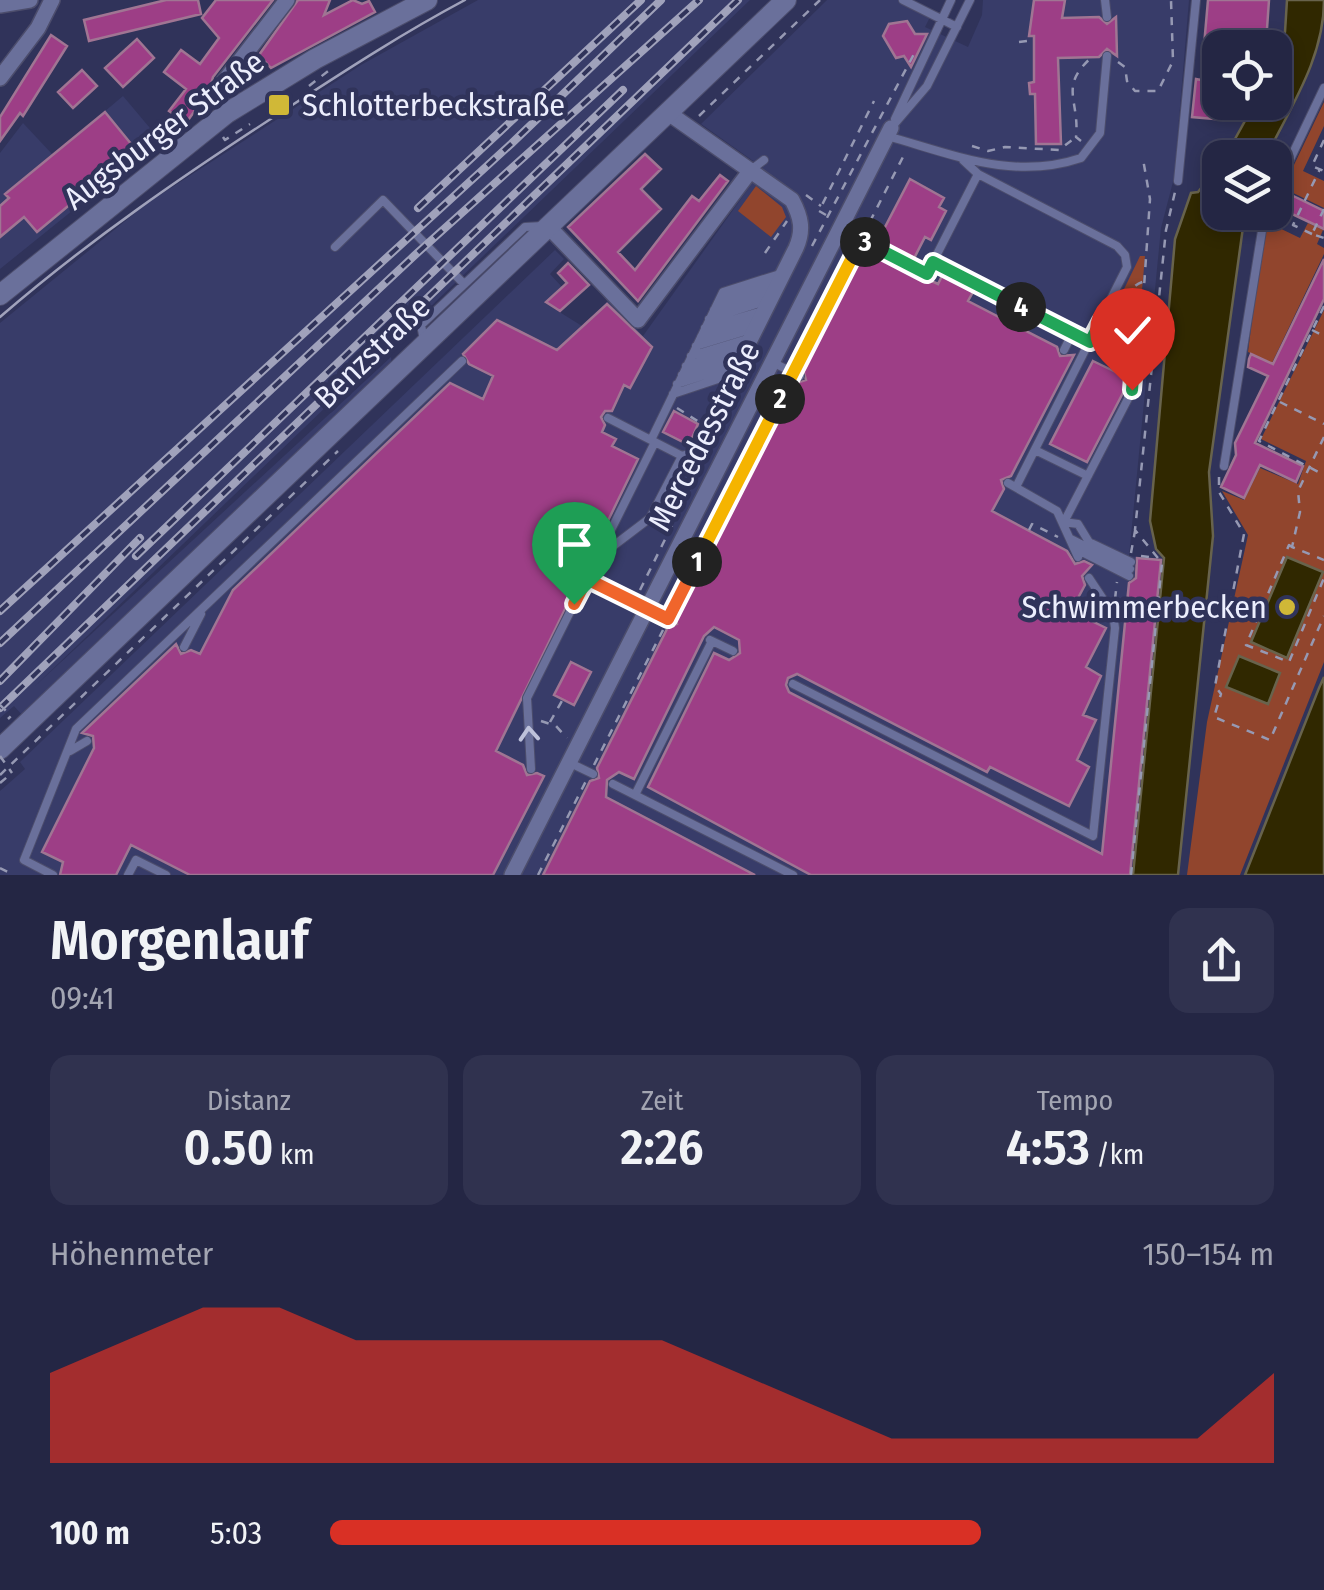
<!DOCTYPE html>
<html lang="de">
<head>
<meta charset="utf-8">
<style>
	body { margin:0; font-family:"Fira Sans Condensed",sans-serif; background:#30324f; color:#f1f3f6; height:100vh; display:flex; flex-direction:column; font-size:38px; white-space:nowrap }
	* { box-sizing:border-box; margin:0 }
	p { font-size:32px; color:#a3a5b2 }
	.icon { flex:none; width:55px; height:55px; fill:none; stroke:currentColor; stroke-width:2; stroke-linecap:round; stroke-linejoin:round }
	.map { position:relative; height:875px; overflow:hidden }
	.panel { display:flex; flex-direction:column; background:#242644; flex:1 }
	.panel>* { flex:none }
	.buttons { position:absolute; left:1202px; top:30px; display:grid; gap:20px }
	.buttons a { display:grid; place-items:center; width:90px; height:90px; border-radius:20px; background:#242644; box-shadow:0 5px 15px #0003,0 0 0 2px #41435d; font-size:50px }
	.pin { position:absolute; display:grid; place-items:center; width:85px; height:85px; color:#fff; margin:-102px -42px; border-radius:50% 50% 50% 0; rotate:-45deg; box-shadow:0 0 10px #0007 }
	.pin .icon { rotate:45deg }
	.km { position:absolute; width:50px; height:50px; margin:-25px; border-radius:50%; background:#222; color:#fff; font-size:28px; line-height:50px; text-align:center }
	.round { display:grid; place-items:center; flex:none; width:105px; height:105px; border-radius:20px; background:#30324f }
	.head { display:flex; align-items:center; justify-content:space-between; height:170px; padding:0 50px }
	h1 { font-size:55px; font-weight:600; line-height:75px }
	.stats { display:grid; grid-template-columns:repeat(3,1fr); gap:15px; height:170px; padding:10px 50px }
	.stats div { display:grid; align-content:center; border-radius:20px; background:#30324f; text-align:center }
	.stats b { font-size:50px; font-weight:600 }
	.stats small { font-size:28px; font-weight:400 }
	.stats p { font-size:28px }
	.chart { height:280px; padding:20px 50px }
	.chart p { display:flex; justify-content:space-between }
	.chart svg { width:100%; height:180px; margin-top:10px; fill:#d93025; opacity:.7 }
	ul { padding:0 50px; list-style:none; font-size:32px }
	li { display:grid; grid-template-columns:160px 120px 1fr; align-items:center; height:75px }
	li i { height:25px; border-radius:12px; background:#d93025 }
	.map>svg:first-child { display:block }
	.built { fill:#383c69 }
	.green { fill:#91452d }
	.water { fill:#302800; stroke:#68634c; stroke-width:2.5 }
	.building { fill:#9d3e86; stroke:#a07593; stroke-width:2.5 }
	.lines { fill:none; stroke-linecap:round; stroke-linejoin:round }
	.service-casing { stroke:#4c4d6c; stroke-width:10 }
	.minor-casing { stroke:#4c4d6c; stroke-width:18 }
	.secondary-casing { stroke:#4c4d6c; stroke-width:22 }
	.path { stroke:#9699b3; stroke-width:2.5; stroke-dasharray:8 8; stroke-linecap:butt }
	.service { stroke:#6a709b; stroke-width:8 }
	.minor { stroke:#6a709b; stroke-width:15 }
	.secondary { stroke:#6a709b; stroke-width:20 }
	.tram { stroke:#a0a2bb; stroke-width:2.5 }
	.rail-casing { stroke:#a0a2bb; stroke-width:8 }
	.rail { stroke:#30335a; stroke-width:4; stroke-dasharray:11; stroke-linecap:butt }
	.path-bridge { stroke:#9699b3; stroke-width:2.5; stroke-dasharray:8 8; stroke-linecap:butt }
	.oneway { stroke:#bec2db }
	.split-1-casing { stroke:#fff; stroke-width:20 }
	.split-2-casing { stroke:#fff; stroke-width:20 }
	.split-3-casing { stroke:#fff; stroke-width:20 }
	.split-4-casing { stroke:#fff; stroke-width:20 }
	.split-5-casing { stroke:#fff; stroke-width:20 }
	.split-1 { stroke:#f0652b; stroke-width:12 }
	.split-2 { stroke:#f5b400; stroke-width:12 }
	.split-3 { stroke:#f5b400; stroke-width:12 }
	.split-4 { stroke:#22a559; stroke-width:12 }
	.split-5 { stroke:#22a559; stroke-width:12 }
	.poi-dot { fill:#d0b837; stroke:#30335a; stroke-width:4 }
	.labels { text-anchor:middle; stroke-width:9; stroke-linejoin:round; paint-order:stroke }
	.poi-label { font-size:32px; fill:#eceefd; stroke:#30335a; text-anchor:start }
	.street-label { font-size:32px; fill:#eceefd; stroke:#30335a }
</style>
</head>
<body>
<div class="map">
<svg width="1324" height="875" viewBox="0 0 1324 875">
	<rect width="100%" height="100%" fill="#30335a"/>
	<path class="built" d="M478 0H750L34 687 391 357 392 369 22 715 14 706 0 718V323L146 204 361 65Z
		M827 0H913L933 11 925 27 968 47 982 15 983 0H1189L1174 178 1161 228 1129 556 1161 560 1130 875H0V791L25 769 20 762 555 250 564 259 550 274 562 287 545 303 582 326 610 299 643 336 763 168 701 124Z
		M123 96 160 140 0 269V153L23 123 53 155Z"/>
	<path class="green" d="M1324 102V126L1303 171 1324 181V208L1283 188Z
		M756 186 782 207 786 217 771 237 738 211Z
		M1275 207 1277 208 1271 224 1300 238 1308 223 1323 230 1317 244 1324 248V254L1272 363 1248 352 1262 239Z
		M1140 256H1145L1138 335 1116 323 1112 314Z
		M1324 310V662L1240 875H1187L1207 722 1248 535 1222 491 1244 500 1260 468 1298 484 1306 461 1261 439Z"/>
	<path class="water" d="M1287 0H1324C1324 58 1291 106 1266 157H1225L1255 103 1275 102V56L1285 32Z
		M1220 164V212L1245 213 1209 472 1213 536 1178 875H1133L1164 558 1156 549 1150 521 1175 239 1191 193 1198 192Z
		M1287 557 1323 572 1287 658 1251 642Z
		M1239 656 1280 673 1268 704 1226 687Z
		M1324 677V875H1245L1319 688Z"/>
	<path class="building" d="M198 0 201 14 89 41 84 20 166 0Z
		M216 0H273L213 77 209 91 186 123 169 111 186 89 164 72 181 50 200 64 219 38 202 18Z
		M298 0H330L324 15 353 0 362 4 369 1 375 12 271 68 259 55Z
		M1034 0H1065L1062 18 1099 17 1107 24 1116 17 1117 56 1107 49 1099 57 1058 58 1061 144H1036L1035 94H1030L1029 83 1034 82V36H1029Z
		M1208 0H1269L1266 43 1230 39 1229 48H1220V102H1226L1225 120 1192 117 1196 79 1201 80Z
		M907 21 915 34H927L911 67 904 56 896 58 883 36 889 24Z
		M51 35 67 46 23 116 20 113 0 141V117Z
		M137 39 154 58 123 87 105 68Z
		M82 70 97 86 73 108 58 92Z
		M105 112 141 156 126 168 121 162 37 232 24 217 0 237V206L9 198 5 194Z
		M645 154 661 169 641 189 661 209 618 252 635 270 692 196 699 201 720 175 728 181 638 301 568 227Z
		M910 179 944 198 939 207 946 211 931 240 925 237 908 270 938 284 942 276 973 292 968 301 1057 347 1060 356 1074 355 1011 476 1001 480 1004 489 992 511 1067 551 1075 564 1084 561 1092 565 1082 576 1085 585 1071 611 1106 628 1086 667 1101 676 1083 715 1096 720 1077 760 1089 767 1069 806 990 767 987 772 797 674 788 678 786 685 789 692 1102 854 1129 583 1136 578 1137 558 1161 560 1130 875H811L648 787 714 653 729 660 740 653 739 640 714 627 704 636 634 779 619 772 607 780 606 797 755 875H543L590 781 599 778 597 768 668 627 677 624 675 613 677 608 680 610 796 383 806 380 803 369 864 248 872 252Z
		M1283 191 1324 211V229L1275 206 1276 198Z
		M1324 259V299L1255 443 1303 466 1296 482 1260 465 1244 498 1221 487 1236 455 1235 443 1268 376 1248 367 1249 359 1251 354 1273 364Z
		M568 263 589 285 560 311 546 302 567 283 558 273Z
		M607 304 652 347 630 388 624 385 612 411H605L601 417 605 425 602 432 616 439 612 446 638 459 496 751 523 765 527 775 537 773 544 776 493 875H190L131 845 116 875H60L63 862 42 852 94 748 93 736 82 733 176 644 181 654 191 650 200 654 233 590 450 383 483 399 493 376 469 364 463 354 497 320 557 350Z
		M1093 361 1126 377 1125 389 1087 462 1050 444Z
		M674 411 698 424 689 445 663 432Z
		M571 662 591 672 574 705 554 695Z"/>
	<g class="lines">
		<g class="service-casing">
			<path id="service" d="M903 0 957 27
				M1105 0 1107 17
				M895 119 951 0
				M891 128 927 86 970 0
				M887 136C952 154 1013 181 1081 158L1100 133 1107 56
				M963 160 978 174 1117 246 1125 255 1127 267 1016 487
				M751 170 764 160
				M978 174 933 262 1090 343
				M1178 181 1196 0
				M1275 191 1324 88
				M335 247 383 200 464 284
				M719 301 775 283
				M714 310 771 292
				M709 319 766 301
				M1101 321 1136 341 1132 391 1064 522 1078 524 1089 542 1131 562
				M705 328 762 311
				M701 337 756 320
				M424 340 421 325 525 227 543 226
				M696 346 752 329
				M1064 350 1072 334
				M691 356 747 339
				M772 362 800 376
				M686 366 742 348
				M682 375 742 355
				M677 384 733 366
				M673 394 733 374
				M608 418 682 456
				M651 440 723 292 780 274
				M1035 450 1088 476
				M1224 466 1265 212
				M1008 483 1057 511 1078 557
				M1071 539 1130 569
				M1074 548 1129 576
				M600 556 650 518 682 456 694 452 733 375
				M587 579 671 620
				M710 640 733 651
				M184 647 201 614
				M793 684 1093 836 1115 628 1113 614 1089 578
				M70 751 87 741
				M570 763 593 774
				M531 769 527 698 655 442
				M613 784 793 875
				M635 795 712 641
				M53 875 24 860 76 729 462 361
				M128 875 136 860 166 875"/>
		</g>
		<g class="minor-casing">
			<path id="minor" d="M0 5 30 0
				M0 78 38 28 52 0
				M667 112 792 200C801 217 804 230 796 248L733 374
				M227 113 219 102 222 84 287 0
				M547 225 638 320 751 170
				M512 875 891 128"/>
		</g>
		<g class="secondary-casing">
			<path id="secondary" d="M0 295 227 113 315 59 427 0
				M0 749 786 0"/>
		</g>
		<path class="path" d="M1019 42 1034 40
			M1118 62 1125 67 1127 81 1135 91H1158L1173 61 1171 0
			M309 86 332 68
			M699 116 820 0
			M223 137 225 140 250 124
			M1324 140 1312 166 1324 171
			M1081 141 1076 137C1080 100 1058 87 1092 57
			M972 146 988 151 1005 147 1059 150 1076 137
			M806 195 821 206
			M1324 209 1312 234 1324 238
			M826 215 819 211 874 101
			M1312 234 1293 225 1320 169
			M862 240 927 274 929 270
			M812 246 914 54
			M765 253 787 221
			M1324 306 1259 441 1324 475
			M1141 323 1128 317C1124 302 1129 284 1146 281
			M1312 330 1324 336
			M1141 331 1150 199 1143 159
			M797 364 905 153
			M1280 402 1324 424
			M677 408 699 422
			M1324 437 1298 491 1300 512 1292 547 1324 560
			M1219 477V492L1244 534 1215 686 1221 694 1214 717 1270 740 1324 616
			M1029 530 1032 524 1058 537
			M1292 547 1289 545 1246 645 1289 662 1324 578
			M1131 553 1135 531
			M1141 556 1156 558
			M640 590 741 386
			M1115 599 1117 582
			M673 609 789 380
			M541 721 556 726 567 738
			M550 722 563 699
			M594 765 663 630
			M0 775 338 451
			M0 783 12 773
			M0 868 14 875
			M538 875 586 781
			M1131 875 1162 563 1135 530 1166 230 1175 192"/>
		<use href="#service" class="service"/>
		<use href="#minor" class="minor"/>
		<use href="#secondary" class="secondary"/>
		<path class="tram" d="M0 317C89 240 184 175 283 111 343 72 401 34 465 0"/>
		<g class="rail-casing">
			<path id="rail" d="M418 208 641 0
				M136 556 623 90
				M0 611 511 144 661 0
				M0 643 415 255 699 0
				M0 681 140 538
				M0 708 738 0"/>
		</g>
		<use href="#rail" class="rail"/>
		<path class="path-bridge" d="M0 705 11 716 8 719
			M0 756 12 773"/>
	</g>
	<defs><path id="oneway-chevron" d="M-2-3.5L2.5 0L-2 3.5" fill="none" stroke-width="1.6" stroke-linecap="round" stroke-linejoin="round" transform="scale(2.5)"/></defs>
	<use class="oneway" href="#oneway-chevron" transform="translate(529 734) rotate(-94)"/>
	<g class="lines">
		<g class="split-1-casing">
			<path id="split-1" d="M574 604 587 579 668 619 697 562"/>
		</g>
		<g class="split-2-casing">
			<path id="split-2" d="M697 562 780 399"/>
		</g>
		<g class="split-3-casing">
			<path id="split-3" d="M780 399 861 240 865 242"/>
		</g>
		<g class="split-4-casing">
			<path id="split-4" d="M865 242 927 274 933 262 1021 307"/>
		</g>
		<g class="split-5-casing">
			<path id="split-5" d="M1021 307 1090 342 1101 321 1136 341 1132 390"/>
		</g>
		<use href="#split-1" class="split-1"/>
		<use href="#split-2" class="split-2"/>
		<use href="#split-3" class="split-3"/>
		<use href="#split-4" class="split-4"/>
		<use href="#split-5" class="split-5"/>
	</g>
	<g class="poi-dot">
		<rect x="267" y="93" width="24" height="24" rx="5"/>
		<circle cx="1287" cy="607" r="10"/>
	</g>
	<g class="labels">
		<g class="poi-label">
			<text x="302" y="116">Schlotterbeckstraße</text>
			<text x="1267" y="618" text-anchor="end">Schwimmerbecken</text>
		</g>
		<g class="street-label">
			<text transform="translate(164 130) rotate(-37)" y="11">Augsburger Straße</text>
			<text transform="translate(372 352) rotate(-44)" y="11">Benzstraße</text>
			<text transform="translate(704 436) rotate(-63)" y="11">Mercedesstraße</text>
		</g>
	</g>
</svg>
<div class="buttons">
<a><svg class="icon" aria-label="locate" viewBox="0 0 24 24"><circle cx="12" cy="12" r="6"/><path d="M12 2v4M12 18v4M2 12h4M18 12h4"/></svg></a>
<a><svg class="icon" aria-label="layers" viewBox="0 0 24 24"><path d="M12 4l9 5-9 5-9-5zM3 14l9 5 9-5"/></svg></a>
</div>
<div class="pin" style="left:574px;top:604px;background:#1e9e55"><svg class="icon" aria-label="arrive" viewBox="0 0 24 24"><path d="M6 21V4h12l-3 4 3 4H6"/></svg></div>
<div class="pin" style="left:1132px;top:390px;background:#d93025"><svg class="icon" aria-label="check" viewBox="0 0 24 24"><path d="M5 12l5 5 9-10"/></svg></div>
<b class="km" style="left:697px;top:562px">1</b>
<b class="km" style="left:780px;top:399px">2</b>
<b class="km" style="left:865px;top:242px">3</b>
<b class="km" style="left:1021px;top:307px">4</b>
</div>
<section class="panel">
<div class="head"><div><h1>Morgenlauf</h1><p>09:41</p></div><a class="round"><svg class="icon" aria-label="share" viewBox="0 0 24 24"><path d="M12 15V3M7 8l5-5 5 5M5 13v7h14v-7"/></svg></a></div>
<div class="stats">
<div><p>Distanz</p><b>0.50<small> km</small></b></div>
<div><p>Zeit</p><b>2:26</b></div>
<div><p>Tempo</p><b>4:53<small> /km</small></b></div>
</div>
<div class="chart"><p><span>Höhenmeter</span>150–154 m</p>
<svg viewBox="0 0 160 44" preserveAspectRatio="none"><path d="M0 44V22L10 14L20 6L30 6L40 14L50 14L60 14L70 14L80 14L90 22L100 30L110 38L120 38L130 38L140 38L150 38L160 22V44z"/></svg>
</div>
<ul>
<li><b>100 m</b>5:03<i style="width:69%"></i></li>
</ul>
</section>
</body>
</html>
